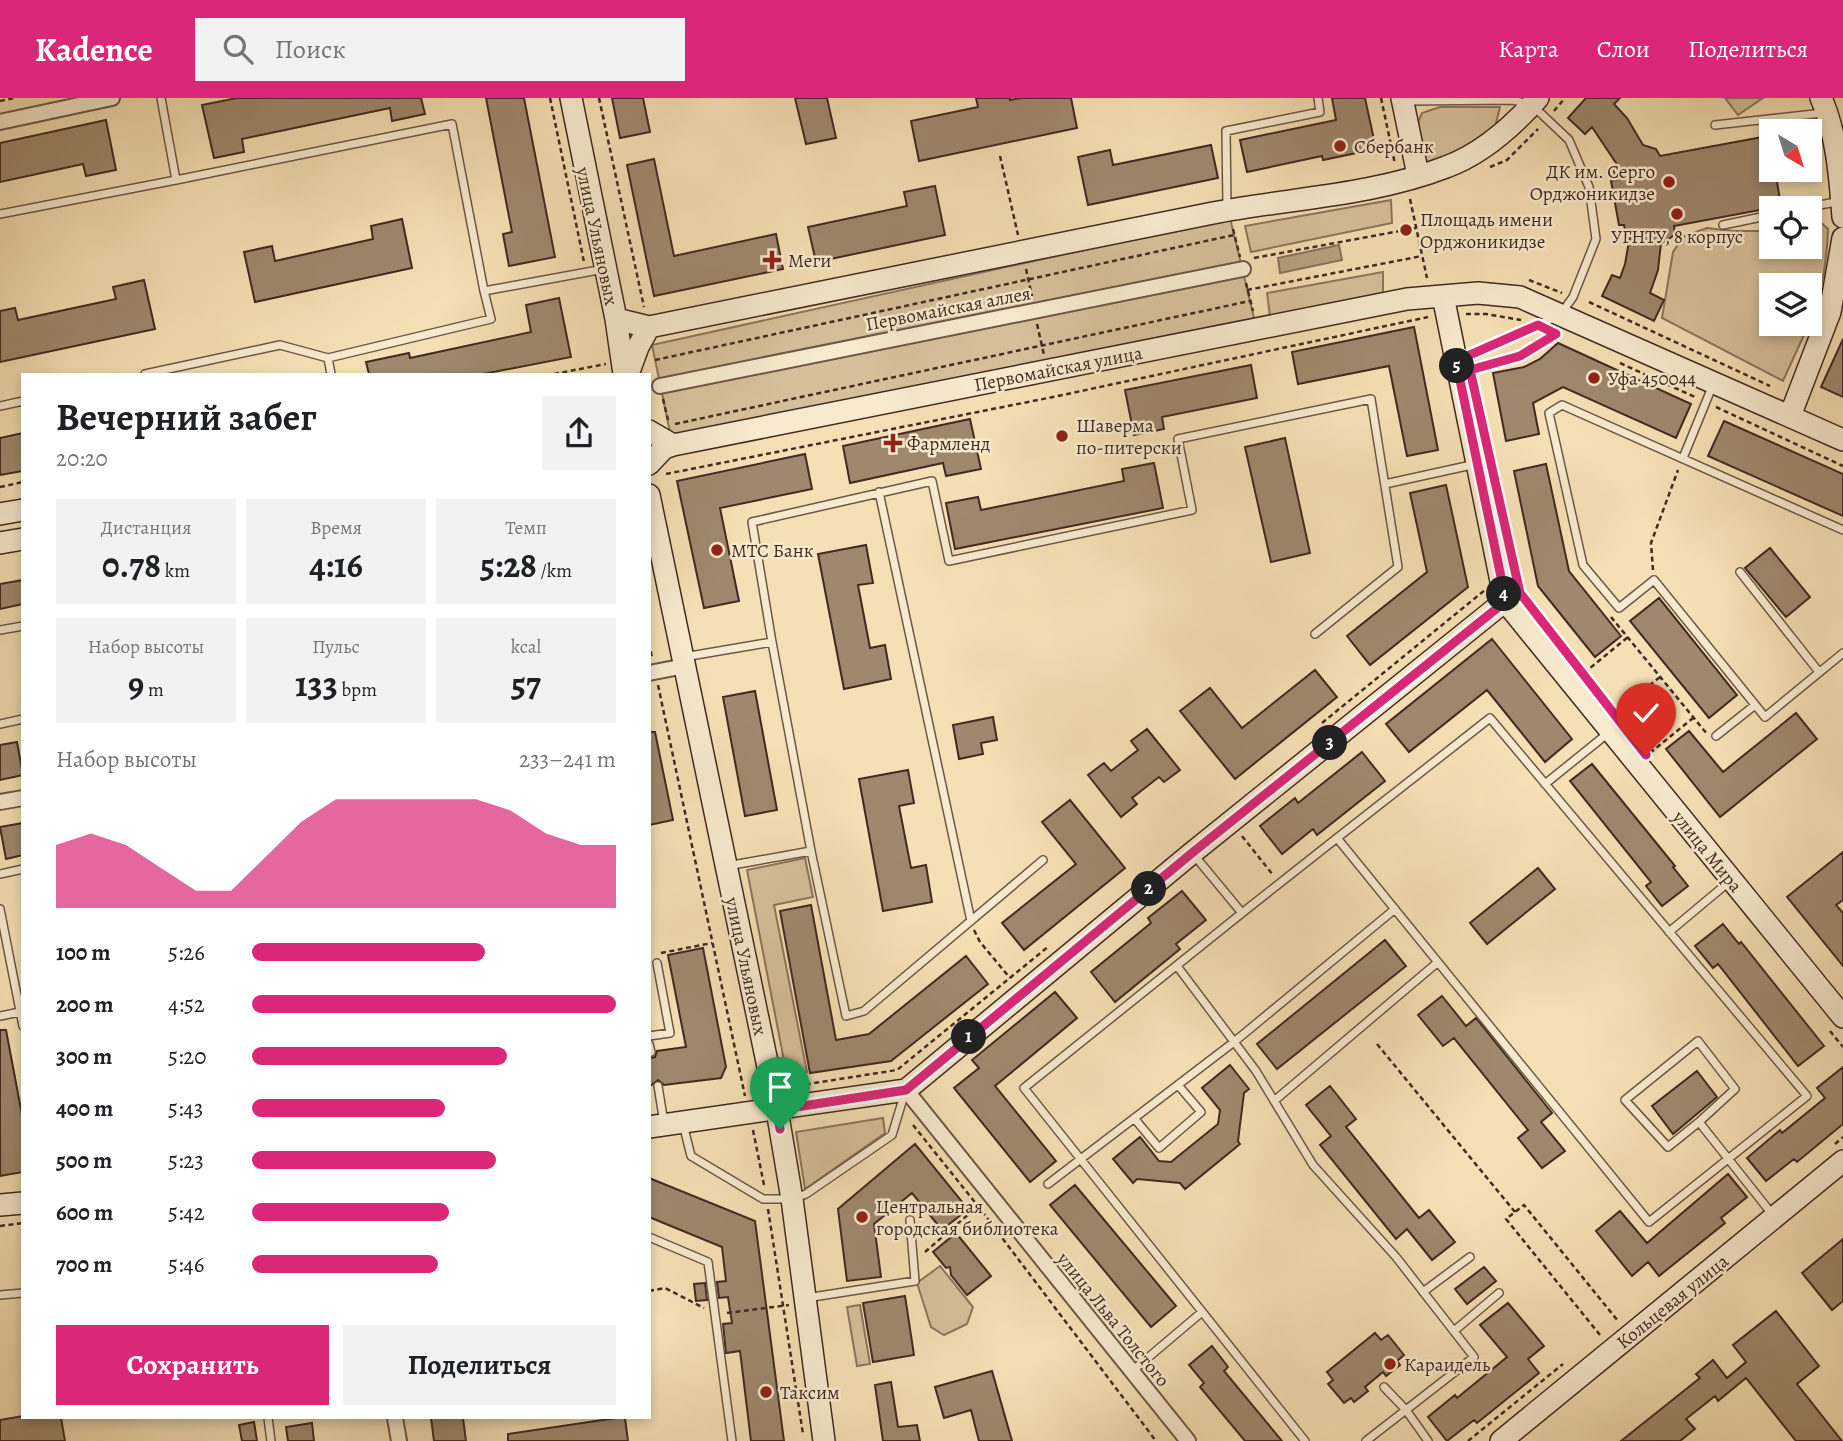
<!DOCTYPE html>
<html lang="ru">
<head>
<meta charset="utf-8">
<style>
	body { margin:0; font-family:Alegreya,serif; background:#f2f2f2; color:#202124; height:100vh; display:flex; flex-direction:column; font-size:26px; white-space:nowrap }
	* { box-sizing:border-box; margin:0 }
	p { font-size:23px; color:#757577 }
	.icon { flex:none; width:38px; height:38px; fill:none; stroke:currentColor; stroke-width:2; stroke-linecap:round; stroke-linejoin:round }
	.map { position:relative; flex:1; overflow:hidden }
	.details { position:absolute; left:21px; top:275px; width:630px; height:1046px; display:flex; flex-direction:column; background:#fff; border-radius:0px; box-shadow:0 4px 10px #0003 }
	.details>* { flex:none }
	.needle { width:46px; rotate:142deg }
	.fabs { position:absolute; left:1759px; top:21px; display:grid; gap:14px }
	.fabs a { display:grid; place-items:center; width:63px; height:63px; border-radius:0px; background:#fff; box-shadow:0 4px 10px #0003; font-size:35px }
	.pin { position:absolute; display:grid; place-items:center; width:60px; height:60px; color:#fff; margin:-72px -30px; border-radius:50% 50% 50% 0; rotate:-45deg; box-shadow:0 0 7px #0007 }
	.pin .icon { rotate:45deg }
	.km { position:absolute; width:35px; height:35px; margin:-18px; border-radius:50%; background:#222; color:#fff; font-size:19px; line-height:35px; text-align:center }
	.round { display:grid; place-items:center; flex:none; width:74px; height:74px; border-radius:0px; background:#f2f2f2 }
	.summary { display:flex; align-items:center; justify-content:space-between; height:119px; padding:0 35px }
	h1 { font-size:38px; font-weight:600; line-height:52px }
	.figures { display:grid; grid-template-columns:repeat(3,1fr); gap:10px; height:119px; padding:7px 35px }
	.figures div { display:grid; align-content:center; border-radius:0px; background:#f2f2f2; text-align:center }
	.figures b { font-size:35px; font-weight:600 }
	.figures small { font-size:19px; font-weight:400 }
	.figures p { font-size:19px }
	.chart { height:196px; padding:14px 35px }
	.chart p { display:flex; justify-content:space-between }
	.chart svg { width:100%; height:126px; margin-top:7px; fill:#db2777; opacity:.7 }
	.primary-button { display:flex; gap:14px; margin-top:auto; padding:14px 35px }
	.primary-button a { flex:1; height:80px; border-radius:0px; background:#db2777; color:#fff; font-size:28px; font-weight:600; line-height:80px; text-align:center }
	.primary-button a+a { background:#f2f2f2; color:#202124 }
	ul { padding:0 35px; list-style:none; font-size:23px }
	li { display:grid; grid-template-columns:112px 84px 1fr; align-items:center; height:52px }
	li i { height:18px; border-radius:9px; background:#db2777 }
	header { display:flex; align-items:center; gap:42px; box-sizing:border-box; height:98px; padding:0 35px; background:#db2777; color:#fff }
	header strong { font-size:33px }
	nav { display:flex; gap:38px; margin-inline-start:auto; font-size:24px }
	.search { width:490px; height:63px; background:#f2f2f2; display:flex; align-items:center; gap:18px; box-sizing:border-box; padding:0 24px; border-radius:0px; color:#757577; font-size:26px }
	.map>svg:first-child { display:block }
	.green { fill:#d6c09b; stroke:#8c755e; stroke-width:2 }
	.water { fill:#b8a182; stroke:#88715b; stroke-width:2 }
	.building { fill:#9f886d; stroke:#412a21; stroke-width:2 }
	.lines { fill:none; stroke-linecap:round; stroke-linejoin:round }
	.lane-casing { stroke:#6e5746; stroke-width:10 }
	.street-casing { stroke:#6e5746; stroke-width:18 }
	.secondary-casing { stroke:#412a21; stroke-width:24 }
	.path { stroke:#412a21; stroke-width:2.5; stroke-dasharray:5 3.5; stroke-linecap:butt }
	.lane { stroke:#f8eace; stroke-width:7 }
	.street { stroke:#f8eace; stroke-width:14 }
	.secondary { stroke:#f8eace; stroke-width:21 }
	.route-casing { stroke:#fff; stroke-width:14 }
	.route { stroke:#db2777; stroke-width:9 }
	.poi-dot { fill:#8f2418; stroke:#f8eace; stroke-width:2.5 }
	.labels { text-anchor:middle; stroke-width:5; stroke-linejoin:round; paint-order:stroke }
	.poi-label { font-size:19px; fill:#412a21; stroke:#f8eace; text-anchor:start }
	.street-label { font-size:19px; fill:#412a21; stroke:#f8eace }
</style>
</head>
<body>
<header>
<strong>Kadence</strong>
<div class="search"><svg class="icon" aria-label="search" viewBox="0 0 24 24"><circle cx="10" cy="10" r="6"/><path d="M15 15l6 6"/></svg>Поиск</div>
<nav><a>Карта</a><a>Слои</a><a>Поделиться</a></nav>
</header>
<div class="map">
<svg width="1843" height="1343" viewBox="0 0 1843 1343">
	<rect width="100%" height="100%" fill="#f5dfb4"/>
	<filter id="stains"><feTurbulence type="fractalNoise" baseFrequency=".00286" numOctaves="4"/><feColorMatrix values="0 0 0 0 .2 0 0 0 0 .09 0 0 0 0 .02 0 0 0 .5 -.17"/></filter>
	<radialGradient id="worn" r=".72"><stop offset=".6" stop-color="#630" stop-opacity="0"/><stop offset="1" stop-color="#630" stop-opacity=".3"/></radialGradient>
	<path class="green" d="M1725 0H1763L1738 17Z
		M1440 9H1500L1495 29 1462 52 1426 69C1420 49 1412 34 1422 15Z
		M1391 102 1392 125 1251 154 1245 128Z
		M1230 120 1255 224 671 339 652 247Z
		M1818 122 1828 131C1827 162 1822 195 1810 224V187H1771V226H1809L1783 283 1662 220 1673 154 1684 138 1707 130 1733 133H1771V149H1810V123Z
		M1383 174V195L1270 218 1267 195Z
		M805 760 813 799 774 807 807 974 787 978 747 772Z
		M883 1020 885 1035 805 1091 796 1034Z
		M940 1168 973 1209 967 1226 944 1237 931 1229 917 1185Z
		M860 1207 870 1266 857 1268 847 1209Z"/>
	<path class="water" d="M1339 147 1342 162 1280 175 1278 160Z"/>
	<path class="building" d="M237 0H421L425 16 392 23 390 10 242 41 244 54 214 60 202 7Z
		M486 0H524L555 159 509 168 503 136 512 134Z
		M612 0H643L650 34 620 40Z
		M795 0H827L836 40 806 46Z
		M976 0H1010V2L1021 0H1071L1077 30 919 63 911 23 978 9Z
		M1332 0H1365L1376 51 1323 62 1322 58 1247 74 1240 42 1336 22Z
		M1586 0H1620L1614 6 1627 20 1643 47 1656 51 1660 58 1768 38 1771 72H1775L1781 108 1674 128 1675 136 1668 142 1661 145 1658 172 1650 195 1664 202 1654 223 1602 198 1612 177 1620 180 1625 166 1631 132H1625L1624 127H1619L1611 83 1616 82 1614 73 1620 71 1592 29 1585 36 1568 20Z
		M106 22 116 72 86 78 83 66 0 84V45Z
		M1211 47 1218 80 1088 107 1078 59 1110 52 1113 67Z
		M654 61 674 158 776 136 783 171 654 198 627 67Z
		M935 88 945 137 816 164 808 129 907 108 904 94Z
		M402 121 412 170 255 204 244 154 272 148 275 163 373 141 371 128Z
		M144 182 155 231 0 264V213L15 210 18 222 116 201 113 189Z
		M559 200 571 259 483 276H369L366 264 409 255 410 260 531 234 526 207Z
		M1414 229 1438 352 1407 358 1389 268 1298 286 1292 254Z
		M1843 241V299L1821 289Z
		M1558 245 1691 306 1676 340 1563 289 1533 305 1539 336 1506 343 1493 275 1524 269 1540 261Z
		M1251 267 1257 300 1162 319 1164 331 1134 337 1125 292Z
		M970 321 981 371 946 378 943 365 850 385 843 348Z
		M1724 323 1843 376V418L1708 358Z
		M23 335V373L0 377V340Z
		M1285 340 1310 455 1271 464 1245 349Z
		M805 356 812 391 720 410 739 503 704 510 677 383Z
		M1154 365 1163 410 955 451 946 405 978 399 981 412 1124 383 1122 371Z
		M1546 366 1569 473 1621 538 1595 559 1538 488 1514 373Z
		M1446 387 1468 489 1370 567 1347 538 1427 474 1410 395Z
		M866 447 873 485 858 487 870 550 885 547 891 581 844 591 818 456Z
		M1770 450 1810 499 1786 519 1745 470Z
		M23 482V506L0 511V486Z
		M1659 500 1737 597 1709 620 1630 523Z
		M1492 541 1572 641 1545 664 1487 592 1409 654 1386 626Z
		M1315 572 1337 599 1235 681 1180 613 1210 590 1242 630Z
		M755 593 777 712 745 718 723 599Z
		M1796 615 1817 641 1720 719 1666 651 1689 633 1723 674Z
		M993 619 997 642 981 645 983 656 959 661 953 627Z
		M1147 631 1180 672 1164 684 1159 679 1132 700 1137 706 1121 719 1088 677 1104 665 1111 673 1138 652 1131 643Z
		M649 634H655L673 722 649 727Z
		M17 644 23 677 0 682V647Z
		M1362 654 1385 683 1317 737 1313 731 1282 756 1260 728 1295 700 1298 705Z
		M1592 666 1675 768 1673 769 1688 788 1662 808 1646 788 1651 784 1570 683Z
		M908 672 914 705 899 708 911 770 926 767 932 804 883 813 859 681Z
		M1070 702 1125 770 1024 852 1002 825 1076 766 1042 724Z
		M23 725V757L6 761 0 729Z
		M1843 754V802L1836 807 1843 815V868L1787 799Z
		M1538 770 1555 791 1487 846 1470 825Z
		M1182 793 1206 822 1176 846 1180 851 1115 904 1091 874 1151 825 1148 820Z
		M811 807 836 942 869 936 966 858 988 886 891 963 810 975 780 813Z
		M1723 826 1739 846 1741 844 1824 948 1798 968 1718 866 1713 870 1695 848Z
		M1385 842 1406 868 1277 971 1257 946Z
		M703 850 726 969 721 980 664 987 658 982 649 989V960L655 959 657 953 686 949 668 857Z
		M1055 894 1077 920 995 988 1056 1063 1030 1084 954 990 979 970 972 962Z
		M1442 898 1466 928 1476 920 1552 1015 1541 1024 1565 1053 1542 1070 1518 1040 1528 1032 1454 940 1443 948 1418 917Z
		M0 932H6L23 1022V1074L0 1078Z
		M1230 967 1249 991 1244 995 1238 1043 1240 1046 1185 1091 1180 1085 1137 1081 1133 1085 1113 1061 1140 1039 1159 1063 1171 1064 1218 1026 1220 1012 1202 990Z
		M1843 969V1026L1797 1064 1794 1061 1766 1083 1747 1060 1780 1032 1782 1035 1825 1000 1817 990Z
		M1697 973 1717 999 1673 1036 1652 1008Z
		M1330 988 1356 1021 1346 1029 1419 1120 1429 1112 1455 1144 1432 1162 1407 1131 1396 1141 1320 1047 1331 1038 1306 1007Z
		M915 1046 968 1111 942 1132 912 1095 874 1126 881 1179 847 1183 838 1111Z
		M1728 1076 1747 1099 1721 1120 1725 1125 1659 1178 1648 1164 1632 1178 1596 1133 1620 1113 1647 1145Z
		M649 1080 755 1123 784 1343H751L740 1253 726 1255 723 1226 732 1225 728 1199 719 1200 717 1184 726 1183 722 1149 649 1119Z
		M1075 1087 1176 1208 1151 1229 1050 1107Z
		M956 1135 991 1178 967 1197 951 1177 950 1169 946 1170 933 1154Z
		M1843 1141V1203L1832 1212 1802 1175Z
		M1484 1169 1496 1183 1467 1206 1455 1191Z
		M705 1185 707 1202 696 1203 694 1186Z
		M905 1198 914 1257 873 1264 863 1205Z
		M1508 1205 1544 1248 1528 1261 1539 1275 1477 1325 1474 1322 1447 1343 1428 1319 1455 1297 1457 1300 1507 1259 1480 1227Z
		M1776 1213 1819 1268 1797 1286 1842 1343H1796L1746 1280 1718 1303 1715 1298 1686 1321 1695 1331 1680 1343H1621L1700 1280 1696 1276 1713 1262 1727 1280 1746 1264 1733 1247Z
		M1375 1235 1381 1242 1388 1237 1404 1257 1397 1263 1400 1267 1386 1278 1383 1274 1365 1289 1368 1293 1354 1304 1351 1300 1344 1305 1328 1286 1333 1282 1327 1274Z
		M1212 1248 1228 1269 1224 1273 1282 1343H1245L1200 1289 1204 1285 1189 1267Z
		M992 1273 1012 1343H979L971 1312 944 1320 935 1289Z
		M891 1284 898 1329 917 1327 920 1343H883L875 1287Z
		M23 1318 61 1320 65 1343H0V1322Z
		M431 1320H463L466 1343H434Z
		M616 1320H625L628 1343H508V1336Z
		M254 1324 257 1343H242L239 1327Z
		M312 1325 314 1343H288L286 1329Z"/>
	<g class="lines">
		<g class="lane-casing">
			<path id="lane" d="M161 0 176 82 452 26 484 193
				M1407 3 1513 2 1532 7 1569 42 1589 89 1596 141 1573 199 1560 217 1460 262
				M1715 27 1823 15
				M1227 108 1226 33 1320 14 1318 0
				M1804 110 1841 103
				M0 116 176 82
				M1723 127 1771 117
				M145 276 280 247 328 260
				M331 276 328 260 491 221 484 193 604 171
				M0 308 23 303
				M1683 360 1712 289
				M1385 386 1476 366
				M879 394 971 823
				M1843 432 1562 307 1549 315 1583 467 1619 510 1654 482 1765 619 1843 555
				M1740 474 1819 574
				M0 532 23 528
				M772 544 752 424 932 383 949 463 1192 412 1178 341 1371 301 1398 469 1315 536
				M684 559 772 544 811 753 727 768
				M0 626 23 621
				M1716 638 1755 607
				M1545 686 1607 636
				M811 753 846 918 864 913 1043 762
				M1194 757 1242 815 1337 740 1649 1124 1807 998 1490 620 1337 740
				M0 776 23 771
				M0 811 23 928
				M1242 815 1024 990 1305 1343
				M1669 834 1730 783
				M1177 868 1256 973 1313 1067 1396 1159 1474 1259 1366 1343
				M0 918 20 914
				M649 938 670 935 657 865
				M649 946 651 954
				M658 988 664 1025
				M1274 1003 1438 864
				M1134 1020 1159 1050 1201 1014 1178 987
				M1699 1024 1668 1049 1625 1002 1698 943 1735 991 1699 1024 1772 1116
				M683 1026 691 1058 763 1101H792L806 1096 892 1037 905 994
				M1048 1086 1234 944 1395 811
				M649 1139 708 1164 732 1343
				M1423 1194 1470 1159
				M0 1197 23 1195
				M806 1200 915 1183 910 1122
				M1454 1233 1499 1195
				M1131 1274 1202 1214
				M1384 1289 1406 1312 1428 1343
				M268 1320 271 1343"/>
		</g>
		<g class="street-casing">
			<path id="street" d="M0 24 112 0
				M660 288 1243 171
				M649 575 685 568
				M0 704 23 700
				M906 992 1188 1343
				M395 1320 399 1343"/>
		</g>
		<g class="secondary-casing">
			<path id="secondary" d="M571 0 616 221 624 276
				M1402 0 1418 77
				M1821 0C1837 36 1840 80 1843 119
				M1443 198 1505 503 1843 919
				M616 221 649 229C837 191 1025 153 1213 115 1290 100 1371 98 1446 69 1482 56 1513 28 1538 0
				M628 276 638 249 649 229
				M1790 318 1830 214 1843 140
				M649 333 673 347
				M649 366 664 350 673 347 1407 201 1478 195 1520 199 1843 342
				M649 397 777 1012 792 1101 824 1343
				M0 416 23 412
				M0 445 23 441
				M649 1029 906 992 1192 755 1505 503
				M0 1107 23 1105
				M1501 1343 1843 1063"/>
		</g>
		<path class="path" d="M550 0 584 164
			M599 0 644 209
			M1381 0 1395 66
			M0 3 14 0
			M1554 13 1565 0
			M1000 58 1018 137
			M1490 69 1507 62 1538 31
			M1410 101 1427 180
			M1233 131 1240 159
			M1254 160 1416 130
			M1026 171 1032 198
			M1529 182 1562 195
			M1246 185 1253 213
			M1247 192 1422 158
			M1589 204 1770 288
			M1466 216H1486L1521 222
			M1037 226 1044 257
			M655 262 1234 137
			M1620 265 1697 300
			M1477 270 1520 259 1556 236
			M554 276 606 266
			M663 301 668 322
			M1716 309 1843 368
			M675 326 1250 203
			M666 376 1053 299 1428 219
			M0 389 23 384
			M1653 472 1651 445 1678 372
			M1611 519 1707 636
			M649 545 652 560
			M1584 575 1628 539
			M658 587 745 998
			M1616 614 1660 579
			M1322 625 1485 492
			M1650 655 1693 620
			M1242 738 1273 777
			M974 832 980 844 1010 880
			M661 855 712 845
			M1830 933 1843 949
			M1377 946 1515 1114
			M789 989 897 972 1049 848
			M913 1027 978 1108 1156 1343
			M753 1032 764 1087
			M1835 1046 1843 1039
			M768 1111 803 1336
			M0 1128 23 1125
			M925 1154 978 1108
			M649 1193 665 1190 704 1210
			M727 1215 789 1207
			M1600 1237 1506 1121 1524 1107 1618 1223
			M1468 1343 1563 1266"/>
		<use href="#lane" class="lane"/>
		<use href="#street" class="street"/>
		<use href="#secondary" class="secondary"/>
	</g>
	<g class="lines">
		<g class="route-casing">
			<path id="route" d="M780 1031 777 1012 906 992 1192 755 1506 503 1456 263 1538 227 1556 236 1520 258 1470 272 1520 495 1646 657"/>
		</g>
		<use href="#route" class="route"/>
	</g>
	<g class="poi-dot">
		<circle cx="1340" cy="48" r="7"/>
		<circle cx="1669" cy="84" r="7"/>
		<circle cx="1677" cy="116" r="7"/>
		<circle cx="1406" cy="132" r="7"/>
		<path d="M768.5 151.5h7v7h7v7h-7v7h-7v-7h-7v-7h7z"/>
		<circle cx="1594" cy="280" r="7"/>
		<circle cx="1062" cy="338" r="7"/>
		<path d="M889.5 334.5h7v7h7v7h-7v7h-7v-7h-7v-7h7z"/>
		<circle cx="717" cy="452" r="7"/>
		<circle cx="862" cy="1119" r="7"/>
		<circle cx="1390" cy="1266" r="7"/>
		<circle cx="766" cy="1294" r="7"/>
	</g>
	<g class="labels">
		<g class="poi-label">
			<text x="1354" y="55">Сбербанк</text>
			<text x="1655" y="80" text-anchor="end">ДК им. Серго<tspan x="1655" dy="22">Орджоникидзе</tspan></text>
			<text x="1420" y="128">Площадь имени<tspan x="1420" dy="22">Орджоникидзе</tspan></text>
			<text x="1677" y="145" text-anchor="middle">УГНТУ, 8 корпус</text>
			<text x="788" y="169">Меги</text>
			<text x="1608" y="287">Уфа 450044</text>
			<text x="1076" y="334">Шаверма<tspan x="1076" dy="22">по-питерски</tspan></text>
			<text x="907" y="352">Фармленд</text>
			<text x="731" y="459">МТС Банк</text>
			<text x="876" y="1115">Центральная<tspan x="876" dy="22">городская библиотека</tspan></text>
			<text x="1404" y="1273">Караидель</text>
			<text x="780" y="1301">Таксим</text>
		</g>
		<g class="street-label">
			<text transform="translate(598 138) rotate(78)" y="7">улица Ульяновых</text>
			<text transform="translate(948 210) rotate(-11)" y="7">Первомайская аллея</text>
			<text transform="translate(1058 270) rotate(-11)" y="7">Первомайская улица</text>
			<text transform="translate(1708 753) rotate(51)" y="7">улица Мира</text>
			<text transform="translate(747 868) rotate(78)" y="7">улица Ульяновых</text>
			<text transform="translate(1672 1203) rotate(-39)" y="7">Кольцевая улица</text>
			<text transform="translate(1114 1221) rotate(51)" y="7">улица Льва Толстого</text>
		</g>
	</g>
	<rect width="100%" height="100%" filter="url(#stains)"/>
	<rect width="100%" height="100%" fill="url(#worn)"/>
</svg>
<div class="fabs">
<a><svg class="needle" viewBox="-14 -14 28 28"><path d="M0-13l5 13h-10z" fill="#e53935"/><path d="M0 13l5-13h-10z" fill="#757577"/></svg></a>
<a><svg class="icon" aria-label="locate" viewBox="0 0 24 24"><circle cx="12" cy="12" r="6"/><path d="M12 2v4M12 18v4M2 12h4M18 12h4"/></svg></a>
<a><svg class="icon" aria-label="layers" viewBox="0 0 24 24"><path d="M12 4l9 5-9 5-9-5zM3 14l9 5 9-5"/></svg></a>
</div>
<div class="pin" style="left:780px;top:1031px;background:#1e9e55"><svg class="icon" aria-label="arrive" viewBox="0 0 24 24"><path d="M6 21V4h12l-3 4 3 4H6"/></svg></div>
<div class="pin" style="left:1646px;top:657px;background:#d93025"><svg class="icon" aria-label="check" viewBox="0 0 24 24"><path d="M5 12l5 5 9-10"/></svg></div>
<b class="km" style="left:969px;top:939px">1</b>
<b class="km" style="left:1149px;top:791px">2</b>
<b class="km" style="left:1330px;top:645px">3</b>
<b class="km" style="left:1504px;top:496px">4</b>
<b class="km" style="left:1457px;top:268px">5</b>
<section class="details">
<div class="summary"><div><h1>Вечерний забег</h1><p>20:20</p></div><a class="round"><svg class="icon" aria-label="share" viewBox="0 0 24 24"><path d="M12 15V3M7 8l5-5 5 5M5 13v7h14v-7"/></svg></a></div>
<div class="figures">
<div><p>Дистанция</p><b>0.78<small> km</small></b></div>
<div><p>Время</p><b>4:16</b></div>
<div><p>Темп</p><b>5:28<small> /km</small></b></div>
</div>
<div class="figures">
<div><p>Набор высоты</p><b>9<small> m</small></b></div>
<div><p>Пульс</p><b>133<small> bpm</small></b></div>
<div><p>kcal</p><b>57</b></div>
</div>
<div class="chart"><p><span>Набор высоты</span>233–241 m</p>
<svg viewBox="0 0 160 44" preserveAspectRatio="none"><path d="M0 44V22L10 18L20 22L30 30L40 38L50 38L60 26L70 14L80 6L90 6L100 6L110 6L120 6L130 10L140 18L150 22L160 22V44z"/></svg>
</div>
<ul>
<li><b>100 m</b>5:26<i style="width:64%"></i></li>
<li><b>200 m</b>4:52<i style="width:100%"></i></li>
<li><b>300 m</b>5:20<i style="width:70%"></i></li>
<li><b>400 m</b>5:43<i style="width:53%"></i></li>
<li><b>500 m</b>5:23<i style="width:67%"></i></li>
<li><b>600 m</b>5:42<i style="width:54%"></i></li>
<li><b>700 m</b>5:46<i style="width:51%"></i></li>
</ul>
<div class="primary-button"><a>Сохранить</a><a>Поделиться</a></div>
</section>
</div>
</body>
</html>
